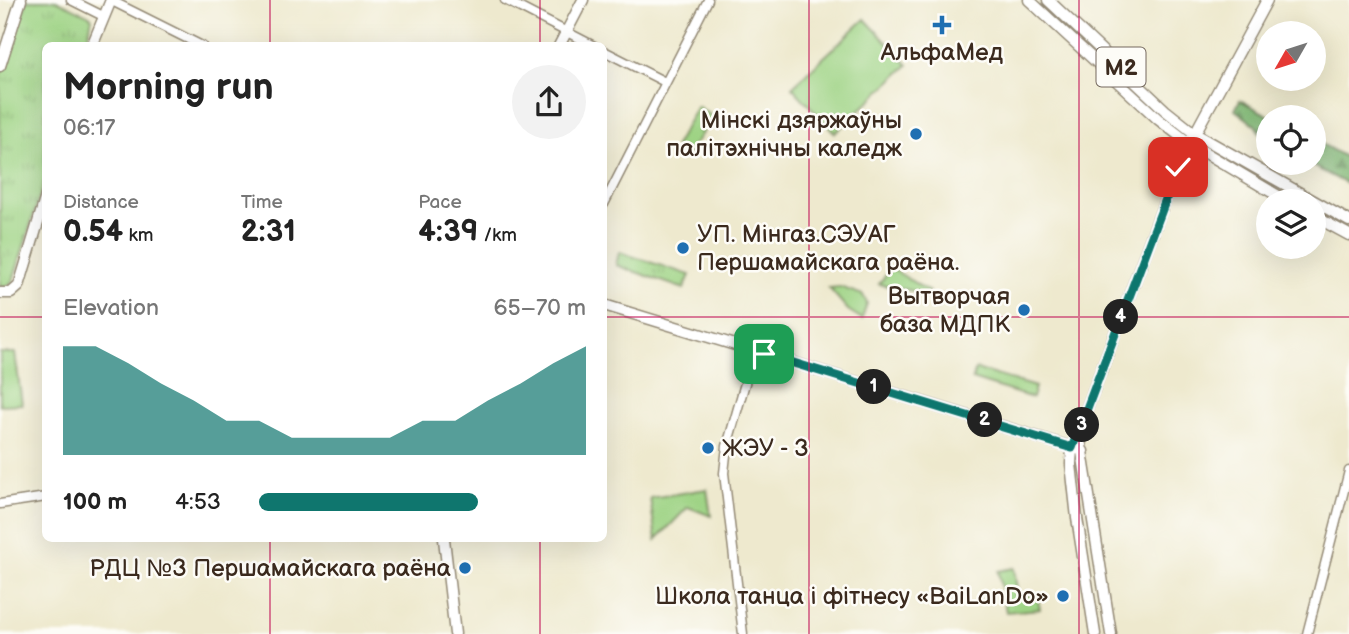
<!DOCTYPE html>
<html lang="en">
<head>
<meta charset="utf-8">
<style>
	body { margin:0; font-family:"Balsamiq Sans",sans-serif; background:#f2f2f2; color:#222; height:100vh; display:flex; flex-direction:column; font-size:26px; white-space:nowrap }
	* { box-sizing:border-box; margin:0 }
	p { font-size:23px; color:#767676 }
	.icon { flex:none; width:38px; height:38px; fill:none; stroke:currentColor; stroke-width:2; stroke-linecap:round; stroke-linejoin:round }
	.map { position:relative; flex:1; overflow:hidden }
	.sheet { position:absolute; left:42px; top:42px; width:565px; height:500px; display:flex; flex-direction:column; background:#fff; border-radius:10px; box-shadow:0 7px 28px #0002 }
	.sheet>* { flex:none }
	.needle { width:46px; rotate:231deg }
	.buttons { position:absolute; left:1256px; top:21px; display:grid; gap:14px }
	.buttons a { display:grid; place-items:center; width:70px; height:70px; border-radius:50%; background:#fff; box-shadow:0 7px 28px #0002; font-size:35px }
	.pin { position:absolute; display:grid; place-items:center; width:60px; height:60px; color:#fff; margin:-30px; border-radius:14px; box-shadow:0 4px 10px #0006 }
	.km { position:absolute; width:35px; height:35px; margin:-18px; border-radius:50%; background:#222; color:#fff; font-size:19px; line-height:35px; text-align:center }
	.round { display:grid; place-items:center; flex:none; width:74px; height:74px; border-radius:37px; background:#f2f2f2 }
	.headline { display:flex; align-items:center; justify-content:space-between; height:119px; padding:0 21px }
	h1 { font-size:38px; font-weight:700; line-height:52px }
	.figures { display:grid; grid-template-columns:repeat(3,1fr); gap:10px; height:119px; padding:7px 21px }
	.figures div { display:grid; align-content:center }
	.figures b { font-size:30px; font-weight:700 }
	.figures small { font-size:19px; font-weight:400 }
	.figures p { font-size:19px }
	.chart { height:196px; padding:14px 21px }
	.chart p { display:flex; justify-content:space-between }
	.chart svg { width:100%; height:126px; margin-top:7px; fill:#0f766e; opacity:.7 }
	ul { padding:0 21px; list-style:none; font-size:23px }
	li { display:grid; grid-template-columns:112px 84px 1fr; align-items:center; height:52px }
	li i { height:18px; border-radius:9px; background:#0f766e }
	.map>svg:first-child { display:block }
	.grass { fill:#9ed384; stroke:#6c7e51; stroke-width:2 }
	.forest { fill:url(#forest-firs); stroke:#5c7048; stroke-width:2 }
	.park { fill:url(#park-tufts); stroke:#6c7e51; stroke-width:2 }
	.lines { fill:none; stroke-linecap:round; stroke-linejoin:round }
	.minor-casing { stroke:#948a76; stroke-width:11 }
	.major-casing { stroke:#948a76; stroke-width:13 }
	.minor { stroke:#fff; stroke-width:8 }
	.major { stroke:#fff; stroke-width:10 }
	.route-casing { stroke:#fff; stroke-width:14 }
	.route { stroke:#0f766e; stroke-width:9 }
	.grid { fill:none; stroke:#c2185b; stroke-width:2; stroke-opacity:0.55 }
	.poi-dot { fill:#1f6fb2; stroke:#fdfcf7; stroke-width:2.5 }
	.labels { text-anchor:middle; stroke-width:5; stroke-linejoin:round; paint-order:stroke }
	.shield { fill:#fdfcf7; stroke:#75695f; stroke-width:2 }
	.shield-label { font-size:23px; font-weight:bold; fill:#3b2a1e }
	.poi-label { font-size:24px; fill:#3b2a1e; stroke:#fdfcf7; text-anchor:end }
</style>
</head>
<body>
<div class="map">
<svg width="1349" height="634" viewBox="0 0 1349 634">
	<defs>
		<pattern id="forest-firs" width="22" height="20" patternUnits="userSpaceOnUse" patternTransform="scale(1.75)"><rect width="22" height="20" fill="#7eb572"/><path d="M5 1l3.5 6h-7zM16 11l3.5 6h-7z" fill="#68935d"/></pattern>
		<pattern id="park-tufts" width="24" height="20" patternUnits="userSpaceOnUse" patternTransform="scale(1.75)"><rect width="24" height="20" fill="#9ed384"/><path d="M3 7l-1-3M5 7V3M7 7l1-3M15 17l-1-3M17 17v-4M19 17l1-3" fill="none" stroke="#89b572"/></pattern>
	</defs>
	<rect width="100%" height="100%" fill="#fdfcf7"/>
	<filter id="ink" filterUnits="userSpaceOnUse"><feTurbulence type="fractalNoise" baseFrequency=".0143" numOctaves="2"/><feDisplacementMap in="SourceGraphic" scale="14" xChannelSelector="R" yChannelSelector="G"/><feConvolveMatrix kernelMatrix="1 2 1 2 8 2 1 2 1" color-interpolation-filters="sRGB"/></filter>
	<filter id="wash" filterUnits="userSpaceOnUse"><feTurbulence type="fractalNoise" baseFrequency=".00686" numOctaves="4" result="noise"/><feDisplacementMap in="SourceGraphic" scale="28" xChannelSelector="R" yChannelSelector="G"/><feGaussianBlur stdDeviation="1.57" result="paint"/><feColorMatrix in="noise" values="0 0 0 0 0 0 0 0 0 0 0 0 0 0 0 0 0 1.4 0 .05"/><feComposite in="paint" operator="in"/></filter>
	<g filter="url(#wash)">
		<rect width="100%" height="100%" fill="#eee9ce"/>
		<path class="grass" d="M865 19 908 65 835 133 792 87Z
			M891 268 929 292 927 294 879 284Z
			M840 287 863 295 867 303 862 319 848 310 829 288Z
			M0 353H15L22 404 0 405Z
			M976 369 1035 387 1032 398 972 379Z
			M707 489 711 516 688 507 656 540 650 498Z
			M1014 568 1018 597 1037 595 1040 609 1006 612 998 571Z"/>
		<path class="forest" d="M1240 100 1271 117H1269V142L1264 139 1255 125 1235 110Z
			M1314 140 1349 159V185L1307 163H1314Z"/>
		<path class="park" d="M27 0H56L88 15 92 18 86 45 46 46 45 179 13 281 4 288 0 287V76Z
			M697 106 713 117 687 155 675 146Z
			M619 252 690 275 684 289 616 265Z"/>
	</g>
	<g filter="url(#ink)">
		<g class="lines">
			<g class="minor-casing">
				<path id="minor" d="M71 0 103 16
					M110 0 202 46
					M505 0 594 46
					M604 51 665 82
					M604 204 708 0
					M0 504 46 497
					M743 634 724 473 727 446 754 352
					M1307 634 1349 471"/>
			</g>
			<g class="major-casing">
				<path id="major" d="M1029 0 1158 119 1189 143 1287 201
					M1048 0 1165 110 1194 133 1314 201
					M92 46 111 0
					M559 46 583 0
					M0 66 21 0
					M1314 201 1349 221
					M1314 216 1349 235
					M0 293H11L19 286 46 196
					M604 305 1083 451
					M1081 445 1111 634
					M444 539 455 634
					M1095 634 1077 518 1071 464 1072 448 1180 161 1267 0"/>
			</g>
			<use href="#minor" class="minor"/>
			<use href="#major" class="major"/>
		</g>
	</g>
	<g class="lines" filter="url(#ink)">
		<g class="route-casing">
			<path id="route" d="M764 354 1072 448 1178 167"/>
		</g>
		<use href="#route" class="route"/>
	</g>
	<path class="grid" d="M270 0V46M540 0V46M809 0V634M1079 0V634M0 317H46M604 317H1349M270 539V634M540 539V634"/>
	<g class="poi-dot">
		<path d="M938.5 14.5h7v7h7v7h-7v7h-7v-7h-7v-7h7z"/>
		<circle cx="916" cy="134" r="7"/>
		<circle cx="683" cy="248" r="7"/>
		<circle cx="1024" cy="310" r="7"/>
		<circle cx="708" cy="448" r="7"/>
		<circle cx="465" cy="568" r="7"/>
		<circle cx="1063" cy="596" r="7"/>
	</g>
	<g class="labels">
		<rect class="shield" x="1096.5" y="47.5" width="49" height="39" rx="5"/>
		<g class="shield-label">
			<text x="1121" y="75">М2</text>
		</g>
		<g class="poi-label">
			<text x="942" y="60" text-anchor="middle">АльфаМед</text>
			<text x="902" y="128">Мінскі дзяржаўны<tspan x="902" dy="28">палітэхнічны каледж</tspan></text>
			<text x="697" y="242" text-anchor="start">УП. Мінгаз.СЭУАГ<tspan x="697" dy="28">Першамайскага раёна.</tspan></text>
			<text x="1010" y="304">Вытворчая<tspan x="1010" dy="28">база МДПК</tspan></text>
			<text x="722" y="456" text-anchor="start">ЖЭУ - 3</text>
			<text x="451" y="576">РДЦ №3 Першамайскага раёна</text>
			<text x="1049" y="604">Школа танца і фітнесу «BaiLanDo»</text>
		</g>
	</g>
</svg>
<div class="buttons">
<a><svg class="needle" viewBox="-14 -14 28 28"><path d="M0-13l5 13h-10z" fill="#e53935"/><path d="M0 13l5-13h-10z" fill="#767676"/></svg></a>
<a><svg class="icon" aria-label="locate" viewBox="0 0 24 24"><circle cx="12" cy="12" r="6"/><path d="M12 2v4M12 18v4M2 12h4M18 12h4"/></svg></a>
<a><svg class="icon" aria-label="layers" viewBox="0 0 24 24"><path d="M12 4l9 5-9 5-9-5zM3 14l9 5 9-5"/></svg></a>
</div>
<div class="pin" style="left:764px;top:354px;background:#1e9e55"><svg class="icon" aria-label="arrive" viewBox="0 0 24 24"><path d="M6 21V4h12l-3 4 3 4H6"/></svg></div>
<div class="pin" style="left:1178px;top:167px;background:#d93025"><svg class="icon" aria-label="check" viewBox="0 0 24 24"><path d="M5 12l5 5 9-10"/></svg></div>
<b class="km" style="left:874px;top:387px">1</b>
<b class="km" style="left:985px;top:420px">2</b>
<b class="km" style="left:1082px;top:425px">3</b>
<b class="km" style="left:1121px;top:317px">4</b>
<section class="sheet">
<div class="headline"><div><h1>Morning run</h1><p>06:17</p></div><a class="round"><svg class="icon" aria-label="share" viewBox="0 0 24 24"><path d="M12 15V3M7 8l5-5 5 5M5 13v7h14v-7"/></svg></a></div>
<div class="figures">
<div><p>Distance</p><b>0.54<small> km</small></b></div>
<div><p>Time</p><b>2:31</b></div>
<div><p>Pace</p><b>4:39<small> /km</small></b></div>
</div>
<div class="chart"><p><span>Elevation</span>65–70 m</p>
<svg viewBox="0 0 160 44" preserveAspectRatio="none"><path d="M0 44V6L10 6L20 12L30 19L40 25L50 32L60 32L70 38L80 38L90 38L100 38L110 32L120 32L130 25L140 19L150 12L160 6V44z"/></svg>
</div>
<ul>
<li><b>100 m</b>4:53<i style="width:67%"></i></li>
</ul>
</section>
</div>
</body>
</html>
